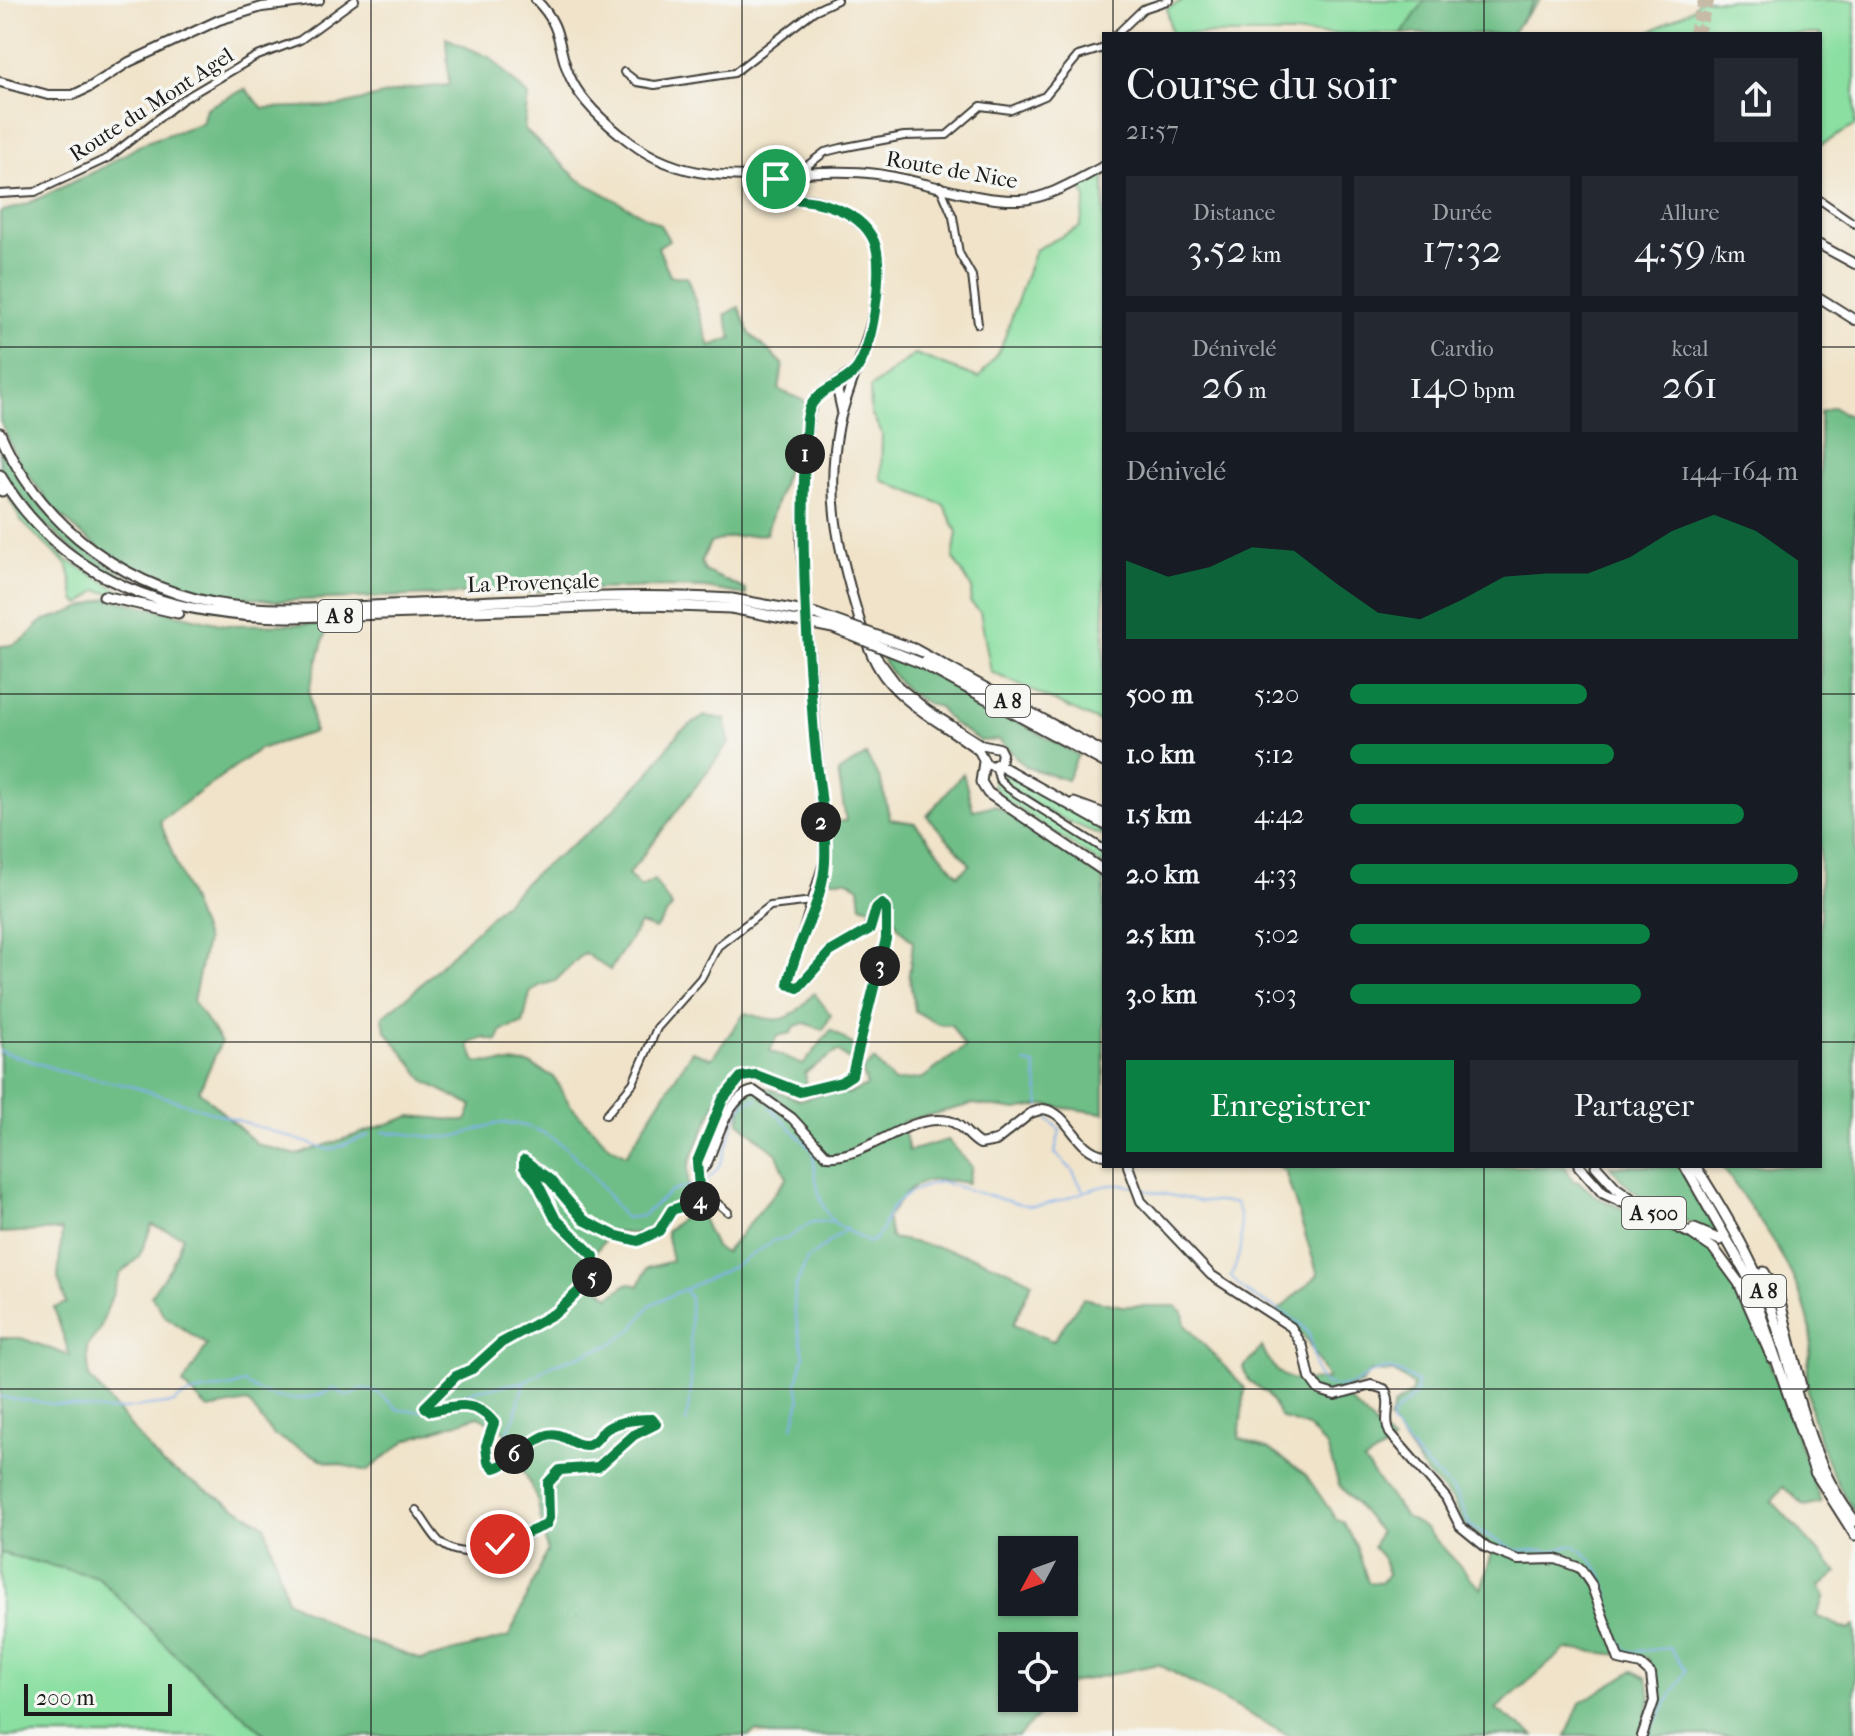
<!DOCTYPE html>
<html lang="fr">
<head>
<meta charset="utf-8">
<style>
	body { margin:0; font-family:"IM FELL French Canon",serif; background:#242831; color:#f1f3f6; height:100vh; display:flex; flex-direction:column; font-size:30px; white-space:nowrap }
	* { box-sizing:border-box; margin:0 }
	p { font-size:26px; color:#9ea1a6 }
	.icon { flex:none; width:44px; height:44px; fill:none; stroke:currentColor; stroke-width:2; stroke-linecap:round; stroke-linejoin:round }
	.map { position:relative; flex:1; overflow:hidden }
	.panel { position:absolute; left:1102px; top:32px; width:720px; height:1136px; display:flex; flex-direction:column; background:#171b24; border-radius:0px; box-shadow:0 2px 6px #0004 }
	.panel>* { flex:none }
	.needle { width:52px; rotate:229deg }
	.buttons { position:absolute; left:998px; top:1536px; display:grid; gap:16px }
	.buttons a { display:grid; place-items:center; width:80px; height:80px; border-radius:0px; background:#171b24; box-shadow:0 2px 6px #0004; font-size:40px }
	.scale { position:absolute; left:24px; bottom:20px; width:148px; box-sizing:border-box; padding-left:8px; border:4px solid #1c1c1c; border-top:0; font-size:22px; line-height:28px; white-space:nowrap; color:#1c1c1c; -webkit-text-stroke:6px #f6f6f2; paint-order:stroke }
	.pin { position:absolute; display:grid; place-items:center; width:68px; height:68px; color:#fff; margin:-34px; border:4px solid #fff; border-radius:50%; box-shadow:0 2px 8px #0007 }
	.km { position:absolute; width:40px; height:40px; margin:-20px; border-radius:50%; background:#222; color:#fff; font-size:22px; line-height:40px; text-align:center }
	.round { display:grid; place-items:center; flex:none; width:84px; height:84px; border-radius:0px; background:#242831 }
	.overview { display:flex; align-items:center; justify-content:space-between; height:136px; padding:0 24px }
	h1 { font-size:44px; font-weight:600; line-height:60px }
	.stats { display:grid; grid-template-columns:repeat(3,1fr); gap:12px; height:136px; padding:8px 24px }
	.stats div { display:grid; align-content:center; border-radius:0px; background:#242831; text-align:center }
	.stats b { font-size:40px; font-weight:600 }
	.stats small { font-size:22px; font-weight:400 }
	.stats p { font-size:22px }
	.chart { height:224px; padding:16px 24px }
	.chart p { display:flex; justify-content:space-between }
	.chart svg { width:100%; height:144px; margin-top:8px; fill:#0b8043; opacity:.7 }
	.primary-button { display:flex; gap:16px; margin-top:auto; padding:16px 24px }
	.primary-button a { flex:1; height:92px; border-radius:0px; background:#0b8043; color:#fff; font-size:32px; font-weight:600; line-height:92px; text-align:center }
	.primary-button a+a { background:#242831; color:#f1f3f6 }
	ul { padding:0 24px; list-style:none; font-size:26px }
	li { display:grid; grid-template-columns:128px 96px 1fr; align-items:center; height:60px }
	li i { height:20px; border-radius:10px; background:#0b8043 }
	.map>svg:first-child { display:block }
	.green { fill:#8adfa1; stroke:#537e5e; stroke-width:2 }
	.forest { fill:#6fbe87; stroke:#466d52; stroke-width:2; fill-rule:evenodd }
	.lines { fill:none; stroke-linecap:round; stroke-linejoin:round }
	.stream { stroke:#80b0eb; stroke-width:2 }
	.highway-tunnel { stroke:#c6bba6; stroke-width:9; stroke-dasharray:9 4.5; stroke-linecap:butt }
	.minor-casing { stroke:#3c3a36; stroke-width:10 }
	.major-casing { stroke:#3c3a36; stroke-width:12 }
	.highway-casing { stroke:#3c3a36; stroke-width:13 }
	.minor { stroke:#fff; stroke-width:6 }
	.major { stroke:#fff; stroke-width:8 }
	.highway { stroke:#fff; stroke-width:9 }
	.highway-bridge-casing { stroke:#3c3a36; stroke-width:13; stroke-linecap:butt }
	.highway-bridge { stroke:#fff; stroke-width:9 }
	.route-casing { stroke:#fff; stroke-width:16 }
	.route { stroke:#0b8043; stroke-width:10 }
	.grid { fill:none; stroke:#1c1c1c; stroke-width:2; stroke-opacity:0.55 }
	.labels { text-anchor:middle; stroke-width:7; stroke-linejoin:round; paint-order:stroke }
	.shield { fill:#f6f6f2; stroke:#5d5d5c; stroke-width:2 }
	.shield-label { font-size:20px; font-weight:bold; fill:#1c1c1c }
	.street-label { font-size:22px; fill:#1c1c1c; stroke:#f6f6f2 }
</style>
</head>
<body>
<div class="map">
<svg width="1855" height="1736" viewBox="0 0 1855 1736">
	<rect width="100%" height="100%" fill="#f6f6f2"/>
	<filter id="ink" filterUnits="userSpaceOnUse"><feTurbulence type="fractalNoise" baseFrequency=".0125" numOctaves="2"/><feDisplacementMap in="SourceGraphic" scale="16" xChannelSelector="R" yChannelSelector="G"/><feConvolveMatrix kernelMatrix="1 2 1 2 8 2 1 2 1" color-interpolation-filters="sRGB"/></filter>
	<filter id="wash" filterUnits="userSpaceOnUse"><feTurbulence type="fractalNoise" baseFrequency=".006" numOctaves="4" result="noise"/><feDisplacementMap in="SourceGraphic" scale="32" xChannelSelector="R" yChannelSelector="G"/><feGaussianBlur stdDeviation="1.8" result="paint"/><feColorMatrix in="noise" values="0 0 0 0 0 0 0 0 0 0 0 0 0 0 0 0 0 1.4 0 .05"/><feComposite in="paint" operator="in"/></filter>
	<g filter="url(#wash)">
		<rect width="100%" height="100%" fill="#f0e3c9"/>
		<path class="green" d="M1184 0H1540L1509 34H1171L1167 8Z
			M1698 0H1855V126L1820 145V34H1646L1694 8Z
			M1104 174V724L991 672 980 612 970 602 972 588 953 558 957 532 944 505 881 480 882 433 871 414 870 388 915 354 979 378 1001 348 1035 250 1080 227 1086 198 1081 186Z
			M7 494 65 559 140 602 98 590 81 604 76 602 68 566 21 521Z
			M999 770 1104 827V836C1077 826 1009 799 999 770Z
			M994 772 998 781 1104 851V866L1004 799 993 786Z
			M0 1553 98 1576 186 1665 267 1736H0Z"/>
		<path class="forest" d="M1425 0H1535L1512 34H1402Z
			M446 38 491 58 528 96 524 129 578 179 660 225 669 240 658 247 670 276 687 277 710 346 732 338 725 315 739 307 750 334 783 364 779 390 807 402 801 437 794 448 766 534 730 537 710 543 701 562 705 571 746 590V595L705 588 653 587 275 601 182 588 122 563 83 536 54 509 18 461 0 421V212L27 204 96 171 146 142 202 123 206 108 245 89 263 108 339 106 407 89 449 85Z
			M1833 407 1855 419V1512C1832 1480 1808 1421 1807 1381 1806 1365 1813 1348 1811 1332 1800 1270 1756 1217 1722 1166H1820V412Z
			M0 442C33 510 88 562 158 591 177 598 206 601 221 610L153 595 113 577 74 551 40 520 6 478 0 467Z
			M107 598 225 625 328 624 309 690 314 732 259 749 160 821 206 941 193 1001 221 1042 199 1091 257 1144 297 1155 411 1116 466 1121 472 1106 426 1082 386 1031 382 1017 415 990 533 875 600 823 646 777 679 732 705 716 725 719 729 743 628 875 641 887 654 880 672 907 655 929 640 924 610 970 584 953 555 981 539 986 530 993 523 1024 502 1030 497 1041 484 1038 468 1044 476 1062 530 1064 554 1077 570 1105 607 1144 626 1155 692 1051 712 1058 745 1013C783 1024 788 1023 814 993L831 1015 823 1030 805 1023 795 1026 791 1033 777 1036 770 1051 803 1065 831 1030 856 1047 853 1063 838 1051 805 1073 807 1086C779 1087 769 1070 734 1073L724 1084 688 1166V1195C652 1213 661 1242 612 1231L595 1252V1283L609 1297 628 1283 639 1286 647 1268 672 1261 666 1232 683 1217 702 1218 715 1247 725 1253 787 1178 777 1154 739 1122 746 1086 768 1088 800 1100 840 1089 847 1094 867 1086 862 1070 874 1060 894 1082 923 1078 965 1047 951 1025 938 1024 915 1011 909 975 913 942 897 925 889 904 882 898 870 908 861 905 859 887 848 880H830L827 822 846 821 838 772 866 755 881 781 890 819 915 823 958 875 970 864 927 816 963 773 973 810 995 805 1104 877V1113L1043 1105 1017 1110 973 1104 902 1122 909 1151 948 1140 972 1167 968 1183C922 1175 913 1181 887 1218L891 1238C942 1247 986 1257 1032 1282L1013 1325 1053 1341 1083 1298 1122 1306H1176L1183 1313 1185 1325 1245 1388 1239 1438 1270 1450 1306 1475 1336 1519 1342 1521 1356 1545 1368 1582 1381 1583 1388 1574 1382 1557 1373 1547 1380 1532 1339 1485 1327 1447 1308 1427 1281 1418 1267 1393 1249 1381 1243 1368 1262 1347C1278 1382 1291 1383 1328 1379L1307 1340 1277 1312 1318 1275 1285 1171 1278 1166H1565L1573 1181 1579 1182 1598 1198 1696 1240 1713 1253 1736 1285 1766 1353 1821 1502 1805 1506 1783 1487 1772 1501 1838 1573 1819 1586 1825 1596 1816 1616 1849 1630 1855 1626V1736H1646L1662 1692 1648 1658 1566 1649 1496 1709 1534 1736H1289L1158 1664 1071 1683 1064 1690V1646H1012V1698H1056L1018 1736H772L756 1731 748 1736H267L186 1665 98 1577 0 1553V1338H21L70 1356 54 1308 66 1303 58 1278 62 1230 0 1233V646C32 646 32 622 48 619 70 614 87 605 107 598ZM152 1225 183 1236 171 1266 151 1295 165 1316 207 1345 183 1384 208 1409 248 1402 273 1435 325 1461 367 1471 407 1440 478 1416 504 1431 537 1498 547 1551 509 1637 422 1660 352 1636 287 1600 265 1525 162 1464 89 1377 87 1346 99 1331 120 1274 139 1257ZM1370 1371 1394 1372 1413 1385 1411 1394 1394 1405 1389 1420 1427 1474 1453 1501 1463 1523 1490 1546 1492 1553 1481 1589 1426 1529 1405 1516 1364 1462 1393 1443 1340 1391 1361 1384ZM1012 1550H1064V1602H1012Z
			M877 649 948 683 1078 755 1067 780 1026 767 999 740 980 741 951 722 939 707C910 701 890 675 877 649Z
			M1610 1166H1679L1719 1234C1675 1218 1638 1204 1610 1166Z
			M1633 1671 1647 1678 1651 1698 1640 1736H1566L1580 1703Z"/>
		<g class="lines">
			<path class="stream" d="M0 1051 68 1073 131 1086 330 1150 369 1135
				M1025 1063 1035 1065 1040 1106
				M770 1107 814 1152C813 1170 819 1208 833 1221 841 1229 857 1235 867 1242 883 1241 883 1219 892 1208 905 1193 923 1185 942 1182 959 1187 1023 1207 1034 1206 1068 1204 1099 1177 1133 1187
				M1041 1112 1060 1130 1055 1153 1072 1170 1083 1190
				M383 1132C406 1132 429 1139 451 1137 468 1135 488 1123 504 1123 563 1125 592 1176 625 1218L642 1216 670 1192 696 1184
				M702 1183C737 1166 724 1099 758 1099
				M1139 1189 1199 1201 1236 1203C1244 1229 1243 1252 1231 1276 1249 1302 1284 1306 1305 1329 1319 1344 1306 1381 1332 1386 1369 1393 1368 1348 1417 1382L1416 1394 1392 1416 1391 1424 1418 1457 1454 1491 1470 1526 1515 1550 1554 1551 1573 1545C1627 1578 1597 1627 1629 1652L1670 1648 1686 1671 1647 1736
				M685 1290 690 1298 691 1389 686 1423
				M0 1397 108 1411 174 1403C189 1388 223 1391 244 1383 273 1402 303 1404 334 1389L348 1396 361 1389 379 1393 399 1410 423 1411
				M429 1408 478 1390 524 1382 552 1365 610 1345 632 1330 650 1305 735 1266 775 1240 786 1239 812 1222 831 1221
				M793 1426 800 1400 797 1382 804 1356 794 1310 795 1288 807 1259 846 1229
				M499 1449 515 1416 524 1383"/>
		</g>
	</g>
	<g filter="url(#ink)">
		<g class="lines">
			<path class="highway-tunnel" d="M1692 34 1703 0
				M1699 34 1710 0"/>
			<g class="minor-casing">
				<path id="minor" d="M1117 34 1143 9 1170 0
					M624 72 637 82 655 85 734 73 814 11 837 0
					M808 174V165L825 152 841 148 904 136 947 135 981 106 1011 110 1045 96 1078 56 1104 48
					M940 186 953 217 959 253 972 276 978 324
					M0 194 35 192 108 158 182 100 255 57 300 40 355 0
					M1820 200 1855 224
					M995 765 999 779 1008 788 1104 849
					M606 1115 633 1083 657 1028 701 978 718 946 770 906 813 901
					M701 1198 716 1202 728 1212
					M416 1510C424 1519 430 1532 439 1541 464 1567 521 1541 546 1525L549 1518 548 1483C559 1464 572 1469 591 1470L634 1435 656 1424 652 1419C638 1419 623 1421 610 1427 601 1432 596 1445 586 1445 571 1446 561 1429 545 1436 529 1442 507 1467 494 1468L488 1462 486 1446 494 1423C477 1400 456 1405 431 1411L425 1407 456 1376 472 1369 501 1343 557 1312 591 1279 594 1256 555 1218 537 1182 524 1167V1160C546 1168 560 1195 576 1212 593 1231 638 1252 659 1231 665 1225 666 1216 672 1210L697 1204 701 1198 698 1169"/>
			</g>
			<g class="major-casing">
				<path id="major" d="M536 0C566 30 555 48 572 81 584 105 610 127 630 142 706 200 792 163 877 174 922 180 976 202 1020 200 1048 199 1080 178 1104 166
					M0 82 48 95H73L90 87 129 62 219 20 262 7 319 0
					M747 178C759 182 765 191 776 197 785 201 796 198 806 199 826 200 857 217 869 233 901 280 849 377 839 424 825 494 838 549 858 615 864 635 871 659 884 676 909 709 947 725 979 751L986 764 993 766 1000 762 1002 754 999 748 980 744 927 710 898 686 871 650
					M1820 245 1855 264
					M1820 298 1855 320
					M857 369 817 396 808 417 801 541 825 859 788 984 798 988 830 952 867 931 876 909 882 904 886 909V939L852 1075 841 1082 806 1092 795 1091 756 1075 741 1077 723 1099 696 1166 701 1170 706 1165C716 1144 727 1095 754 1091L792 1118 827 1156C868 1159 907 1112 949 1121 961 1123 969 1138 980 1144L996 1141 1031 1113 1043 1109C1070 1112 1075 1151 1104 1155
					M836 384 842 411
					M1128 1166 1141 1201 1211 1275 1291 1327 1303 1347 1310 1378 1319 1390 1335 1395 1371 1385 1384 1389C1394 1403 1382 1418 1390 1433L1446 1498 1460 1526 1487 1548 1518 1560 1556 1559 1580 1568 1591 1584 1619 1660 1641 1665 1651 1674 1654 1701 1642 1736"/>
			</g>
			<g class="highway-casing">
				<path id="highway" d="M0 433C41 528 131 593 233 606 293 613 356 606 416 604 521 601 627 592 732 599
					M0 475C65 584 173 618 294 617L649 605 731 608
					M0 487 2 491
					M104 596 178 613
					M914 649 1104 753
					M921 663 1104 762
					M984 762 981 782 988 793 1104 871
					M997 764 1104 824
					M1074 803 1104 814
					M1579 1166 1603 1193 1692 1234 1714 1249 1739 1283 1772 1358
					M1596 1166 1616 1188 1640 1205
					M1685 1166 1747 1275 1815 1472 1855 1535
					M1695 1166C1725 1212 1753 1260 1772 1312 1797 1383 1807 1461 1855 1521
					M1694 1229 1720 1240
					M1764 1272 1779 1298 1801 1386"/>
			</g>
			<use href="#minor" class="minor"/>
			<use href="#major" class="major"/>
			<use href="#highway" class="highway"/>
			<g class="highway-bridge-casing">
				<path id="highway-bridge" d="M732 599 816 614 914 649
					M731 608 833 628 921 663"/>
			</g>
			<use href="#highway-bridge" class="highway-bridge"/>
		</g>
	</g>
	<g class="lines" filter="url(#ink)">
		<g class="route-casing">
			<path id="route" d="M500 1544 546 1525 549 1518 548 1483 560 1470 598 1467 634 1435 656 1424 652 1419C637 1419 617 1421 605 1430 598 1436 595 1445 586 1445 571 1446 561 1429 545 1436 529 1442 507 1466 494 1468L488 1462 486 1446 494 1423C477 1400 456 1405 431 1411L425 1407 456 1376 472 1369 501 1343 557 1312 591 1279 594 1256 555 1218 537 1182 524 1167V1160L550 1180 584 1220 614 1235 638 1241 659 1231 672 1210 700 1200 697 1162 723 1099 741 1077 756 1075 800 1092 841 1082 852 1075 886 939V909L882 904 876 909 870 929 830 952 798 988 788 984C795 944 823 904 825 862 827 825 817 774 814 735 806 630 799 526 807 420 810 389 837 390 855 371 873 351 883 273 876 247 866 211 818 199 786 199L776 189V179"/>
		</g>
		<use href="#route" class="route"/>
	</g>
	<path class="grid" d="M371 0V1736M742 0V1736M1113 0V34M1484 0V34M0 347H1104M1820 347H1855M0 694H1104M1820 694H1855M0 1042H1104M1820 1042H1855M1113 1166V1736M1484 1166V1736M0 1389H1855"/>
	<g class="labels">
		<g class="shield">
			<rect x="318" y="600" width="44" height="32" rx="6"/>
			<rect x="986" y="685" width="44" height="32" rx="6"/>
			<rect x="1622" y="1197" width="64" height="32" rx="6"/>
			<rect x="1742" y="1275" width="44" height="32" rx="6"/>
		</g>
		<g class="shield-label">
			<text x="340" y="623">A 8</text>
			<text x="1008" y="708">A 8</text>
			<text x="1654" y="1220">A 500</text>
			<text x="1764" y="1298">A 8</text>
		</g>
		<g class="street-label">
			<text transform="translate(151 104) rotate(-33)" y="8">Route du Mont Agel</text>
			<text transform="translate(952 169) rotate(10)" y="8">Route de Nice</text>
			<text transform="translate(533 582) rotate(-2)" y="8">La Provençale</text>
		</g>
	</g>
</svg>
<div class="buttons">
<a><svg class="needle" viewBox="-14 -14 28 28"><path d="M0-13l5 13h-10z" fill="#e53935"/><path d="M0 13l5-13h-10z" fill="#9ea1a6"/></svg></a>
<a><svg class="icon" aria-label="locate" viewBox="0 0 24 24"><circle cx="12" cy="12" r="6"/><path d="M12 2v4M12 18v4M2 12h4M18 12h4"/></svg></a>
</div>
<div class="scale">200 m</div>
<div class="pin" style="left:776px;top:179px;background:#1e9e55"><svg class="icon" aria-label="arrive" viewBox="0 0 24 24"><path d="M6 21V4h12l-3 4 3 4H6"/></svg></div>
<div class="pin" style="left:500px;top:1544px;background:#d93025"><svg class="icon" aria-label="check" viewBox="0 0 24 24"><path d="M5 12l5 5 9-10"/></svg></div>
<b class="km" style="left:805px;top:454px">1</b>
<b class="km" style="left:821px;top:822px">2</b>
<b class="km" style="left:880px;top:966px">3</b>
<b class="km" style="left:700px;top:1201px">4</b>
<b class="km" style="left:592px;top:1277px">5</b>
<b class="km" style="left:514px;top:1454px">6</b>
<section class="panel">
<div class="overview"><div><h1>Course du soir</h1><p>21:57</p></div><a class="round"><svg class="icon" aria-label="share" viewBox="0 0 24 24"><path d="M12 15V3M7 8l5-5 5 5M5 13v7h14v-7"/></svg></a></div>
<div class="stats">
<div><p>Distance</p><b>3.52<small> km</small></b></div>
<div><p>Durée</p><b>17:32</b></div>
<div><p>Allure</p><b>4:59<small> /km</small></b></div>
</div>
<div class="stats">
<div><p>Dénivelé</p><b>26<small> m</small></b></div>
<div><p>Cardio</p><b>140<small> bpm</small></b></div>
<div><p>kcal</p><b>261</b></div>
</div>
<div class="chart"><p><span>Dénivelé</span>144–164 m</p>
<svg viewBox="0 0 160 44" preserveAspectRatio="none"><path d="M0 44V20L10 25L20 22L30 16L40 17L50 27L60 36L70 38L80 32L90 25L100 24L110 24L120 19L130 11L140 6L150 11L160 20V44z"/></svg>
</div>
<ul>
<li><b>500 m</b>5:20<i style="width:53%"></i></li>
<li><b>1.0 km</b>5:12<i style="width:59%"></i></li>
<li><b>1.5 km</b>4:42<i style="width:88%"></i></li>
<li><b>2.0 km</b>4:33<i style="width:100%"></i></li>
<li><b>2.5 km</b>5:02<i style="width:67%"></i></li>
<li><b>3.0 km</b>5:03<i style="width:65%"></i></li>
</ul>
<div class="primary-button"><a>Enregistrer</a><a>Partager</a></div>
</section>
</div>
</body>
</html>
